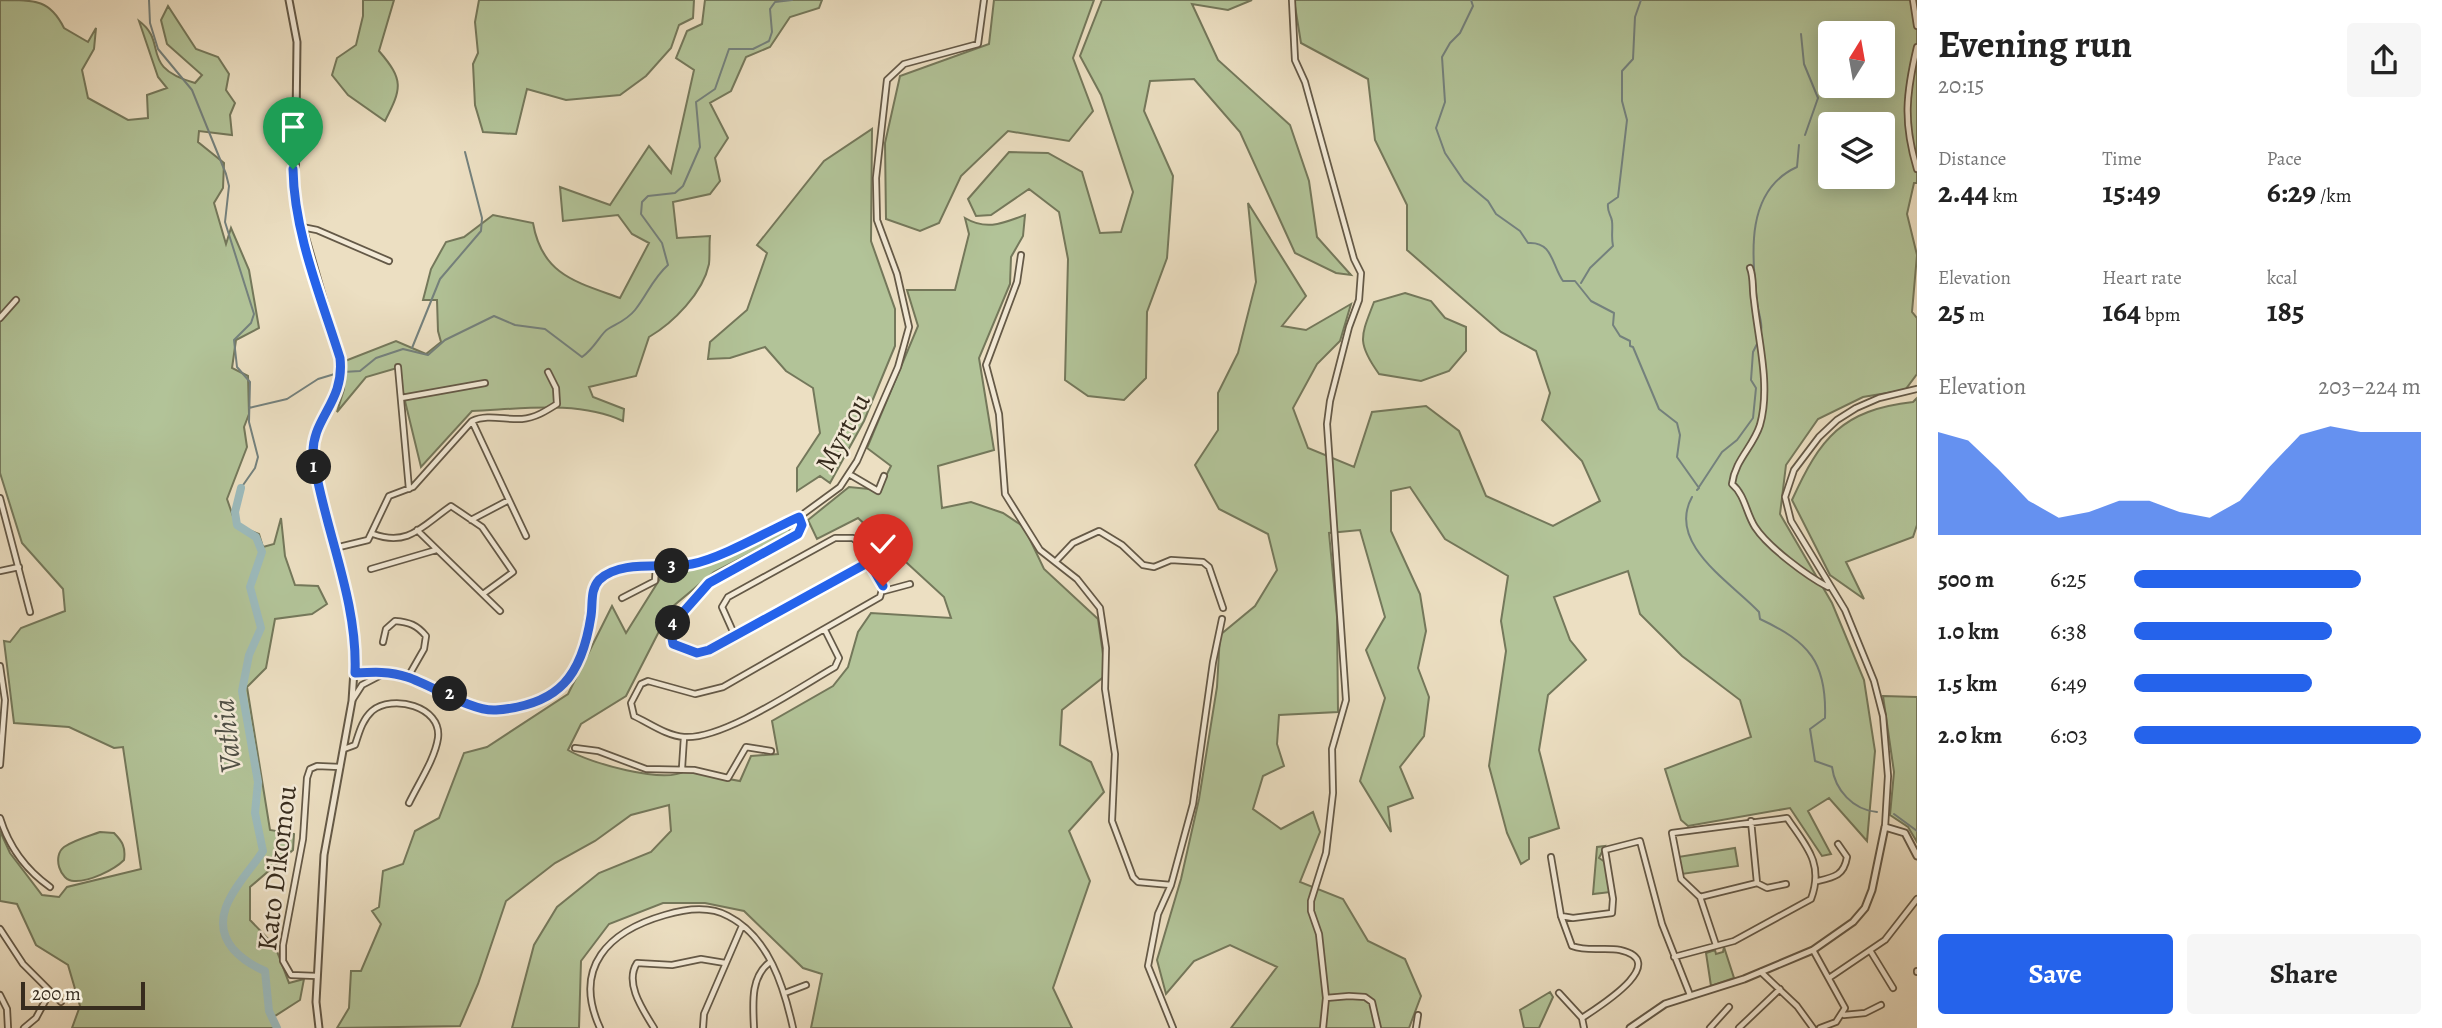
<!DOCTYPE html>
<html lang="en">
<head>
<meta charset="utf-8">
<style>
	body { margin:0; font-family:Alegreya,serif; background:#f6f6f6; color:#222; height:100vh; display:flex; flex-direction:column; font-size:26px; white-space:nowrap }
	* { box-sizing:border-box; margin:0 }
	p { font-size:23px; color:#767676 }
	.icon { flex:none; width:38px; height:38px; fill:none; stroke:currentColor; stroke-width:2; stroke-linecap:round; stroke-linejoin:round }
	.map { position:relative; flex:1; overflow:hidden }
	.details { display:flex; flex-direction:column; background:#fff; width:525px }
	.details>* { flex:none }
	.needle { width:46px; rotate:11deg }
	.fabs { position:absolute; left:1818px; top:21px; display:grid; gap:14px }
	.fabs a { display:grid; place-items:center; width:77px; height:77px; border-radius:7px; background:#fff; box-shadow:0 4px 18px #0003; font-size:35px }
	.scale { position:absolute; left:21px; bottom:18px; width:124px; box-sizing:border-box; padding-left:7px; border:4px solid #372c1e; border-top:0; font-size:19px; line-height:24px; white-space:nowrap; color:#372c1e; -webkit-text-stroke:5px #f3ead7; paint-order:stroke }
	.pin { position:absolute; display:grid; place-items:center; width:60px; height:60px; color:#fff; margin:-72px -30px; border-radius:50% 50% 50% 0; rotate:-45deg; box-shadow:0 0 7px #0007 }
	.pin .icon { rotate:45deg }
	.km { position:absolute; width:35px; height:35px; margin:-18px; border-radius:50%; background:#222; color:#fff; font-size:19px; line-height:35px; text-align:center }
	.round { display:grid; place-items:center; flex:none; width:74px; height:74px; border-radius:7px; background:#f6f6f6 }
	.overview { display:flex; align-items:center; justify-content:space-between; height:119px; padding:0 21px }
	h1 { font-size:38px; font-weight:700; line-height:52px }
	.metrics { display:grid; grid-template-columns:repeat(3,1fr); gap:10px; height:119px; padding:7px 21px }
	.metrics div { display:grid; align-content:center }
	.metrics b { font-size:30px; font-weight:700 }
	.metrics small { font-size:19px; font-weight:400 }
	.metrics p { font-size:19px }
	.chart { height:196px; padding:14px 21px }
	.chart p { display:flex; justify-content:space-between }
	.chart svg { width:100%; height:126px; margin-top:7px; fill:#2563eb; opacity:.7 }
	.cta { display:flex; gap:14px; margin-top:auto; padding:14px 21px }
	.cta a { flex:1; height:80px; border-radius:7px; background:#2563eb; color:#fff; font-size:28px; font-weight:700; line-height:80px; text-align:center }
	.cta a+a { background:#f6f6f6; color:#222 }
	ul { padding:0 21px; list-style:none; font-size:23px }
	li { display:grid; grid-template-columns:112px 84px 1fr; align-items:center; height:52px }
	li i { height:18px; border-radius:9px; background:#2563eb }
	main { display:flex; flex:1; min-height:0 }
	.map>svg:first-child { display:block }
	.green { fill:#b2c398; stroke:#74785b; stroke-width:2; fill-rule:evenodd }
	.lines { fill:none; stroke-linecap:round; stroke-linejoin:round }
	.stream { stroke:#74817d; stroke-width:2 }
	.river { stroke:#9cbabc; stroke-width:8 }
	.minor-casing { stroke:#645947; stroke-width:8 }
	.tertiary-casing { stroke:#645947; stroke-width:9 }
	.minor { stroke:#f3ead7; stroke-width:4.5 }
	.tertiary { stroke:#f3ead7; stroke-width:5 }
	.route-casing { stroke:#fff; stroke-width:14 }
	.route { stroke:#2563eb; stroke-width:9 }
	.labels { text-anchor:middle; stroke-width:5; stroke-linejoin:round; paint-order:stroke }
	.street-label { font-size:28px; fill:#372c1e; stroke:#f3ead7 }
	.water-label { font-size:30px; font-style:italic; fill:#505046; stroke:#f3ead7 }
</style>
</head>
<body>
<main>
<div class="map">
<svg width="1917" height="1028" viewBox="0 0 1917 1028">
	<rect width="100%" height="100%" fill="#ecdfc2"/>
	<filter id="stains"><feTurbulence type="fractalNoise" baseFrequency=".00286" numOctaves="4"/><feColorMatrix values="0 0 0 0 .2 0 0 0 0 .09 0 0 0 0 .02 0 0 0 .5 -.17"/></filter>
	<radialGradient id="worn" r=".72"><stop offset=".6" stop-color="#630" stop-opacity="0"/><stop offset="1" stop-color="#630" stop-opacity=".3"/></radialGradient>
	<path class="green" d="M0 0C37 0 50 0 64 28L88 42 96 28 94 49 82 70 88 98 128 120 148 118 147 95 167 88 158 77 139 21C169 43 138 67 195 83L202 75 167 44 161 20 168 6 196 49 218 57 229 74 226 90 235 103 230 115 232 135 199 131 198 142 224 163 223 188 214 203 226 244 231 228 249 270 259 328 236 340 232 368 248 376 249 414 244 427 247 447 227 499 236 525 259 534 263 547 274 544 281 518 285 556 295 585 318 586 327 604 312 614 275 619 266 668 247 687 270 830 294 834 293 850 250 887V920L275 946 289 983 304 979 300 1000 272 1018 275 1028H72L80 1006 68 965 36 945 17 904 0 901V831L10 853 42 895 59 897 67 887 141 869 123 747 114 748 69 727 14 723 4 641 10 642 21 628 65 611 63 589 22 543 0 473Z
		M363 0H394L379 51C404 80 402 88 385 121L348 95 332 75 337 58 356 45 363 16Z
		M479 0H694L693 18 679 25 671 48 646 76 620 95 566 100 527 89 516 134 483 132 475 105 473 64 478 53 475 22Z
		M705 0H822L819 8 790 17 770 47 746 57 731 91 710 103 728 138 715 158 720 181 710 194 673 202 677 238 710 236C709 245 710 255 709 264 703 293 673 323 649 337L636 376 589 387 593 397 624 409 623 421C578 400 520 409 472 411L421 467 397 368 366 377 337 412 344 389 345 361 396 341 426 354 441 342 438 331 437 300H423L431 269 446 242 464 237 493 215 533 223C542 275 576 282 620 298L649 243 632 234 618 215 563 221 560 187 610 205 649 146 671 173 694 70 676 58 687 31 702 24Z
		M994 0H1094L1073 58 1093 111 1069 141 1008 131 961 176 939 223 920 231 886 219 885 143 900 76 989 44Z
		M1102 0H1252L1228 10 1192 4 1218 60 1290 125 1309 181 1317 237 1351 275 1336 273 1295 253 1240 132 1194 79 1150 81 1144 111 1173 176 1167 258 1147 312 1146 378 1124 400 1088 396 1065 380 1068 259 1059 212 1029 189 991 215 976 216 968 199 1009 152 1048 153 1082 172 1100 233 1121 232 1133 192 1101 95 1080 56Z
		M1294 0H1917V183H1914L1907 214 1917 255 1912 312 1917 318V374L1905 390 1863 397 1818 419 1786 465 1780 514 1832 603 1864 680 1875 751 1867 841 1829 798 1808 811 1831 854 1822 856 1790 808 1688 826 1681 820 1665 769 1751 737 1740 700 1682 656 1640 614 1628 571 1554 597 1570 640 1586 660 1548 695 1539 750 1559 828 1529 838V859L1521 864 1507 833 1489 766 1506 651 1501 621 1508 576 1445 539 1410 487 1391 491V531L1420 594 1426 631 1418 668 1429 697 1424 736 1400 767 1413 798 1388 807 1391 832 1360 781 1385 698 1366 650 1385 617 1360 530 1329 533 1337 617 1338 712 1279 715 1277 744 1284 766 1263 776 1253 809 1281 829 1313 812 1320 832 1300 882 1343 899 1368 941 1405 959 1421 996 1409 1028H1231L1277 967 1230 945 1194 961 1166 994 1157 960 1181 879 1199 799 1217 687 1220 635 1255 606 1277 570 1268 534 1219 509 1195 465 1218 430V393L1238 353 1256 282 1248 203 1306 296 1282 326 1306 330 1351 304 1340 341 1317 364 1293 408 1308 448 1354 467 1372 412 1426 406 1459 431 1486 496 1553 526 1600 501 1582 461 1542 420 1550 393 1536 351 1501 332 1407 250V205L1375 140 1368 79 1301 43ZM1830 33H1883V86H1830ZM1830 124H1883V177H1830Z
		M872 129 871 241 895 309V346L864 421 830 483 820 476 797 491V468L820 433 813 388 786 371 765 347 730 358 708 359 710 342 747 310 767 253 757 245 824 161Z
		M1025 215 1023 236 1011 257 1010 284 979 358 994 450 938 466 942 508 971 502 1003 513 1024 527 1044 569 1098 619 1106 675 1062 710 1060 745 1091 762 1104 792 1069 831 1090 881 1053 988 1072 1028H811L822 974 803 968 744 911 705 903H663L609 924 581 961 579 1028H512L534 945 557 907 599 873 651 852 671 831 669 805 631 815 595 841 555 863 506 901 478 984 460 1026 337 1028 349 1008 351 971H361L381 924 372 911 379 907 383 871 403 864 415 831 439 818 464 753 487 747 568 694 612 606 626 633 663 574 680 572 789 527 790 533 714 572 671 608 626 696 581 724 568 750C589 763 664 784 685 771L740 781 751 756 778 754 772 721 833 686 848 667 858 632 871 613 951 618 944 597 858 518 817 539 808 520 849 487 879 490 891 466 867 448 918 326 907 290H955L969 234 965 218C987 231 1003 223 1025 215Z
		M1405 293 1431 301 1445 318 1466 327V351L1449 371 1421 381 1379 374C1356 342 1361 336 1374 302Z
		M1917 398V525L1913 537 1846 562 1864 599 1830 575 1792 500C1820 438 1842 410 1913 402Z
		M1883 696 1917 697V842L1908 827 1890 815 1894 772Z
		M100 832 114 833C122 841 126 847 124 860 114 870 89 882 74 881 60 881 52 856 64 847 74 840 89 836 100 832Z
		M1605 846 1599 858 1605 862 1611 892 1593 894 1597 847Z
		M1735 848 1738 866 1682 874 1678 857Z
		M1724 947 1734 978 1711 986 1706 953 1715 950 1716 954 1723 952Z
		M1550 992 1553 997 1539 1028H1524L1520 1010Z"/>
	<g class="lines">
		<path class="stream" d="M149 0 150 23 158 49 192 90 226 174 229 186 225 222 254 314 251 323 234 340 237 367 250 382 249 422 258 457 255 468 241 488
			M1471 0 1473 6 1460 33 1450 43 1442 57 1445 102 1436 128 1445 153 1464 181 1488 201 1496 214 1520 231 1528 243C1553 241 1552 266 1563 281H1575L1591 301 1614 313 1613 325 1620 336 1630 341V346L1633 347 1659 409 1677 423 1680 435 1677 457 1699 488 1697 490
			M1801 34 1804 64 1818 98 1805 135
			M1581 283 1590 268 1613 246C1611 237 1613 230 1612 221 1611 214 1607 213 1608 204L1618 197 1627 120 1622 101V71L1633 59 1635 17 1641 0
			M1760 337C1764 324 1758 314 1757 301 1751 253 1746 190 1797 167L1799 145
			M412 348 440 279 481 231 482 218 465 152
			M343 372 360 371 376 358 403 349 428 355 445 340 494 316 515 325 545 329 582 357C595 348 601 333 608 329 618 323 627 320 635 310 647 295 653 278 668 265L662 243 641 214 642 202 648 196 675 193 683 186 700 147 696 102 715 89 729 49H753L769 41 772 32 770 9 775 2 792 0
			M249 408 287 399 318 379 338 373
			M1699 487 1722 452 1737 440 1753 418 1756 388 1751 380 1753 352 1758 342
			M1692 497C1666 544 1732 583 1759 612L1760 619C1809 642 1827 662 1825 718L1810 729 1815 761 1832 767C1835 790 1853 810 1877 812
			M1894 814 1917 831"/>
		<path class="river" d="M241 488 235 512 237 525 256 537 262 552 250 587 261 628 249 655 242 691 258 782 255 813 263 851C245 879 204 914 233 949 242 959 253 966 265 971L269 1011 277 1028"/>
		<g class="minor-casing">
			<path id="minor" d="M1292 0 1295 60 1305 82 1354 259 1361 273 1359 300 1349 327 1330 401 1327 424 1346 700 1332 749 1333 793 1326 853 1311 901V911L1319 934 1326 998 1323 1028
				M1913 0 1917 26
				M1917 47C1906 94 1903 122 1917 169
				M302 227 317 230 389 261
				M1021 255 1017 282 986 365 999 414 1005 494 1040 550 1077 579 1100 608 1106 648 1105 689 1115 754 1112 821 1133 877 1138 882 1171 885
				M1750 268C1754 278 1752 289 1754 300 1758 339 1771 386 1760 425 1753 447 1735 460 1732 484 1745 495 1746 513 1755 527 1768 547 1807 576 1828 587
				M0 318 16 300
				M398 367 409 489
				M401 398 485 383
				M472 421 509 500
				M849 474 878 491 884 476
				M0 498 30 612
				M799 517 802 525 798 534 709 583 670 627 673 644 697 653 709 650 869 562
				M471 520 509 500 526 536
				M417 530 500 611
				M373 534C409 547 422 526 451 506L482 527 513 572 483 594
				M335 548 368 540 389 496 413 487 472 421C487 414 505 420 522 419 535 418 546 411 557 404L556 388 548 372
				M1057 560 1073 543 1099 531 1122 545 1143 565 1154 567 1171 560 1203 562 1209 567 1223 608
				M371 569 436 550
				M0 571 19 567
				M884 591 910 584
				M622 598 655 581 656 566
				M735 636 722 607 728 597 835 538H853L860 544 883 586 880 597 723 687 695 694 648 681 641 684 631 703 634 716C649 723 667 736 684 737 723 740 800 687 835 667L839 658 825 630
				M383 642 386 629 395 621C409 622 417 625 426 636L424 649 408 677
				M0 666 5 700 0 765
				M354 673 396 674 476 707 495 710 533 701 563 688 572 677 583 651 592 591 599 580 622 569 694 564 799 517 840 487 857 461 898 367 909 327 897 274 877 220 876 178 887 80 904 64 978 44 984 0
				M353 699 362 685 383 674
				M575 748 598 751 646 769 694 770 728 778 746 747 771 751
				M344 749 355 745C359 733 362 720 372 711 392 694 442 706 438 738 435 759 418 784 409 803
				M682 768 684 737
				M0 818C9 847 26 870 50 887
				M1751 821 1757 883
				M1885 827 1888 776 1883 716 1874 681 1845 610 1791 521 1785 497 1794 470 1819 437 1837 420 1856 408 1879 398 1917 389
				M1551 857 1561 916 1572 946C1589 952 1603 947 1620 950 1673 962 1595 1009 1582 1018
				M1818 881C1835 877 1844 875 1847 857L1838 844
				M1700 897 1757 883 1767 888 1786 884
				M1561 916 1573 918 1612 913 1613 899 1605 850 1640 841 1662 924 1690 995
				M0 929 23 964 61 1002
				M1813 950 1845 1008 1836 1022 1820 1028
				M1871 952 1893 988
				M1674 957 1734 941 1811 899C1824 864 1807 847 1787 818L1672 833 1681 879 1700 897 1716 945
				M1917 971V972
				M1761 972 1797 1006 1813 1028
				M317 976 291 975 283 961V945L303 839 307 778 310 769 317 766 340 767
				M1829 978 1885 940 1917 899
				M785 993 806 985
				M1559 993 1582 1018 1584 1028
				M0 995 7 1009 8 1028
				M1326 998 1349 996 1365 997 1372 1002 1378 1028
				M1844 1015 1865 1013 1881 1005
				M24 1028 36 1018 50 992
				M600 1028C572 967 609 931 665 915 685 909 710 906 728 916 769 937 784 987 793 1028
				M654 1028C643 1010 624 983 637 963L672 965 701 959 725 963
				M703 1028 704 1014 742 926
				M754 1028C753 1004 750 977 770 962
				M1173 1028 1148 966 1158 914 1171 885 1193 804 1213 662 1222 619
				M1416 1028 1418 1015
				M1710 1028 1729 1007
				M1739 1028 1780 989"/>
		</g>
		<g class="tertiary-casing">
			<path id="tertiary" d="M289 0 297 42 295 201 340 358C345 403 311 418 313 456L348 602 355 655 352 701 324 855 316 1002 319 1028
				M1630 1028 1665 1004 1744 979 1813 950 1853 922 1865 908 1872 890 1885 827 1905 833 1917 856"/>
		</g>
		<use href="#minor" class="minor"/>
		<use href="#tertiary" class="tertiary"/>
	</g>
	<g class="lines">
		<g class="route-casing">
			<path id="route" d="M293 169C294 233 321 297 340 358 345 403 311 418 313 456 324 529 358 599 355 673 373 672 390 671 407 677 432 685 472 712 496 710 560 705 582 675 591 616 593 603 590 590 599 580 620 559 665 569 692 564 722 558 770 530 799 517L802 525 798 534 709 583 670 627 673 644 697 653 709 650 869 562 883 586"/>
		</g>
		<use href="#route" class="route"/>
	</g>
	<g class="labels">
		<g class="street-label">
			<text transform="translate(842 432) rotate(-62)" y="10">Myrtou</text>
			<text transform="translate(276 868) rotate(-83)" y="10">Kato Dikomou</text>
		</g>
		<g class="water-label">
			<text transform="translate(227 736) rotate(-96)" y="10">Vathia</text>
		</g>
	</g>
	<rect width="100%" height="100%" filter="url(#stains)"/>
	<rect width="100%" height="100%" fill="url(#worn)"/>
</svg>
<div class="fabs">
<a><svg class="needle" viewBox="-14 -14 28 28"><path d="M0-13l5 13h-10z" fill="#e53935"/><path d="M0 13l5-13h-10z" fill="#767676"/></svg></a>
<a><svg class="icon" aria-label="layers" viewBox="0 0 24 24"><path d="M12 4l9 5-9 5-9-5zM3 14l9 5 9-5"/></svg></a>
</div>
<div class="scale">200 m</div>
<div class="pin" style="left:293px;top:169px;background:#1e9e55"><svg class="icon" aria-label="arrive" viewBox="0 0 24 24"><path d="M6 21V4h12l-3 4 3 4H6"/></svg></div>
<div class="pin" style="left:883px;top:586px;background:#d93025"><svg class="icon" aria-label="check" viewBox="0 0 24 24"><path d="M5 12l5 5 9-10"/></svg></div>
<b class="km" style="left:314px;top:467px">1</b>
<b class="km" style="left:450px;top:694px">2</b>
<b class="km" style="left:672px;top:566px">3</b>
<b class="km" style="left:673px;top:623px">4</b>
</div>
<section class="details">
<div class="overview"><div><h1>Evening run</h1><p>20:15</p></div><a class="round"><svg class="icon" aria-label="share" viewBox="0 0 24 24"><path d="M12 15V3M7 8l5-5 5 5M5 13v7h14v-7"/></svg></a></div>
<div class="metrics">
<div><p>Distance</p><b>2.44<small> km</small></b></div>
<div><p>Time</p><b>15:49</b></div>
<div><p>Pace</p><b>6:29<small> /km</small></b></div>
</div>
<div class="metrics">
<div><p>Elevation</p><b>25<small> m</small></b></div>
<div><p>Heart rate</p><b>164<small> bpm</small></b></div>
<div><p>kcal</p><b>185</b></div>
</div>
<div class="chart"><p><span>Elevation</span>203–224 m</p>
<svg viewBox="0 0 160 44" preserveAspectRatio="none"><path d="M0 44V8L10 11L20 21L30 32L40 38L50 36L60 32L70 32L80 36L90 38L100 32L110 20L120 9L130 6L140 8L150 8L160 8V44z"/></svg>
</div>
<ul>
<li><b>500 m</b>6:25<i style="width:79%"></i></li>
<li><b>1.0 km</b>6:38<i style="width:69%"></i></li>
<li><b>1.5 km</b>6:49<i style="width:62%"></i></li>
<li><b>2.0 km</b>6:03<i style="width:100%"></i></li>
</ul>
<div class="cta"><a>Save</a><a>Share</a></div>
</section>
</main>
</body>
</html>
